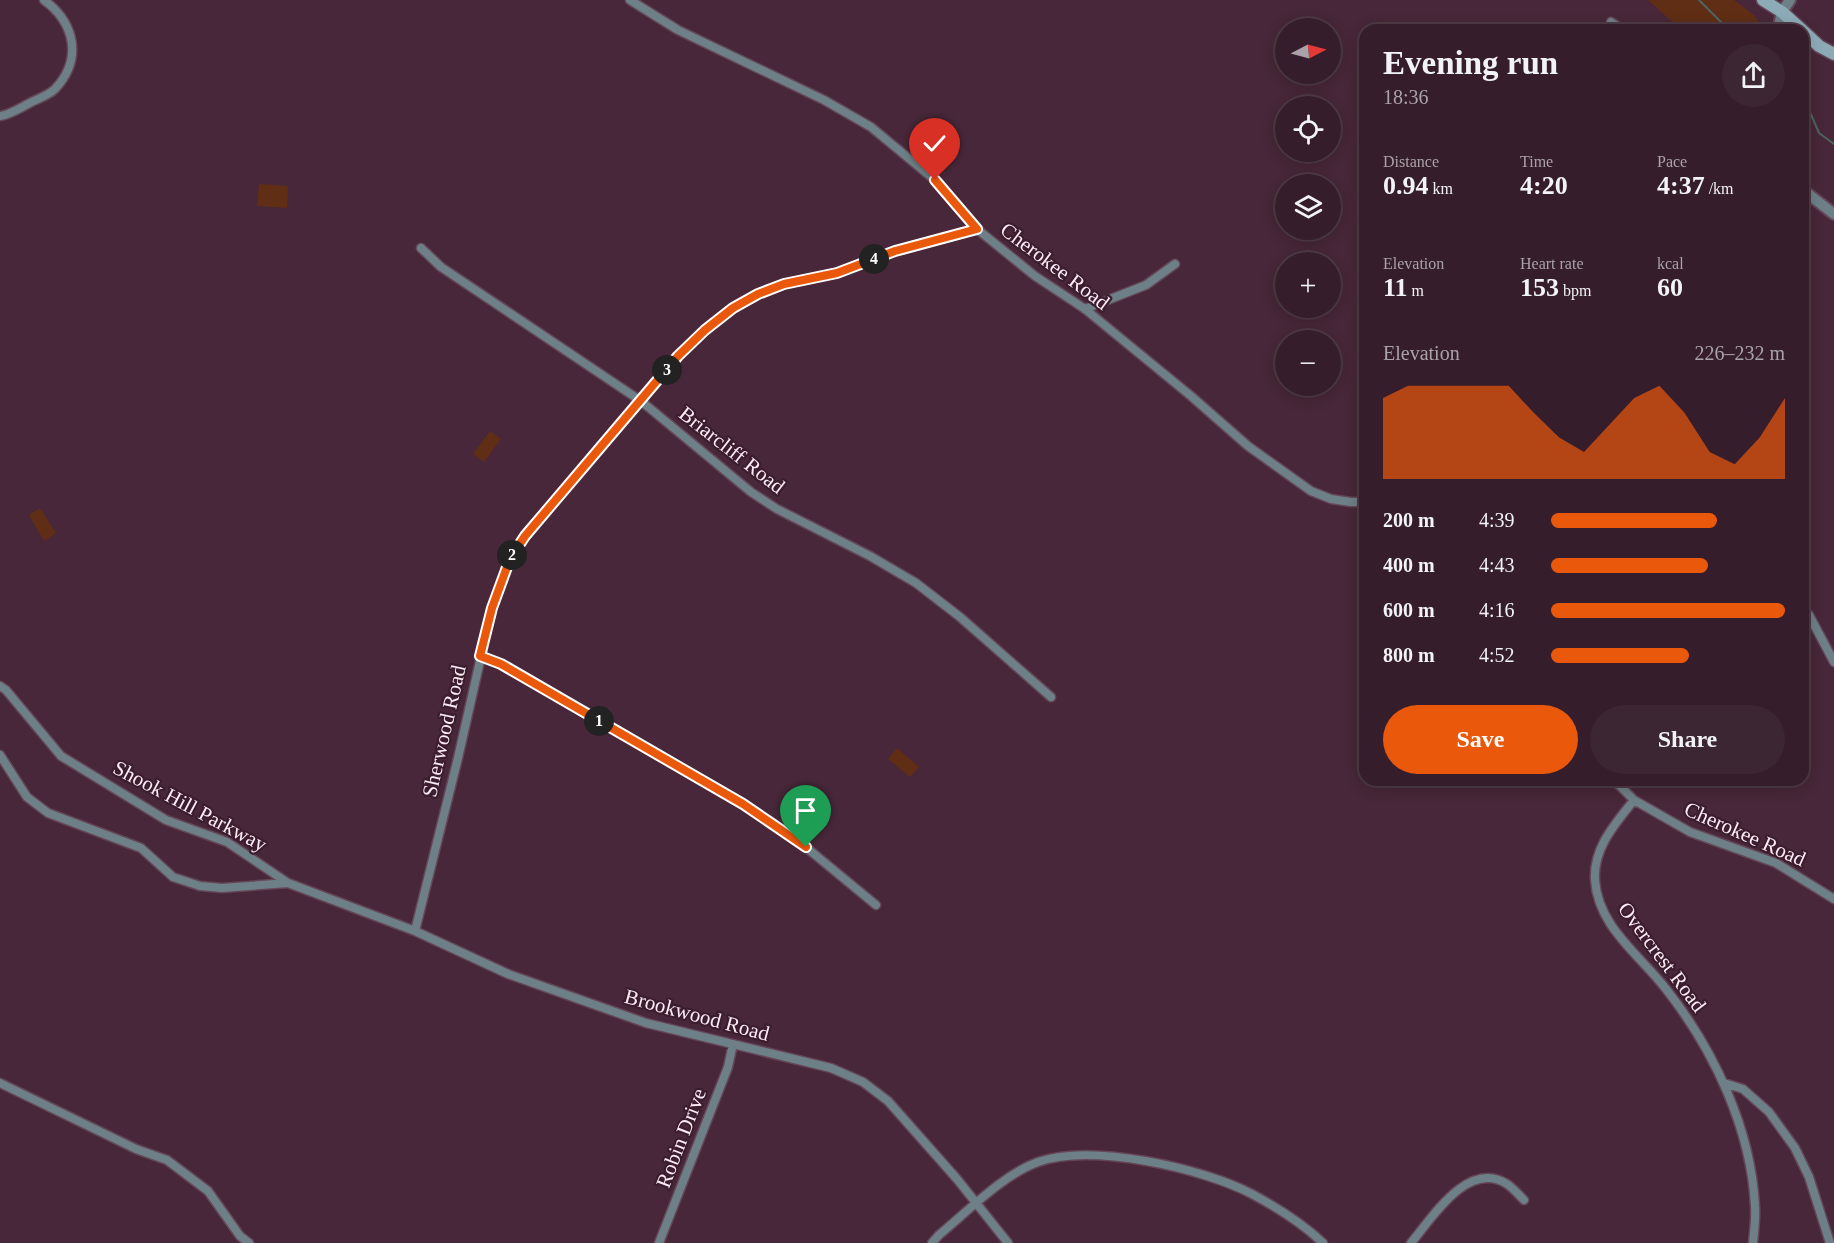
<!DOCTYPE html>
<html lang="en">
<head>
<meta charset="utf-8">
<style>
	body { margin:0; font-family:Georgia,serif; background:#3d2633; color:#f1f3f6; height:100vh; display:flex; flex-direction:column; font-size:22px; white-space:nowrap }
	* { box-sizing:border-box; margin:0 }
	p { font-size:20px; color:#aaa2a9 }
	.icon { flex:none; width:33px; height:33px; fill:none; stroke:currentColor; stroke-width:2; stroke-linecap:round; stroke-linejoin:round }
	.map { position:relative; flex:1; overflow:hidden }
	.panel { position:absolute; left:1359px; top:24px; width:450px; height:762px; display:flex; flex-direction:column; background:#351d2b; border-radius:18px; box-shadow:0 3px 15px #0003,0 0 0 2px #4f3b47 }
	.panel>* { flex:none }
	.needle { width:39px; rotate:84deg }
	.buttons { position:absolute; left:1275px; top:18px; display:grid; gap:12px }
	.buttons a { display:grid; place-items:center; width:66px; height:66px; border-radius:50%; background:#351d2b; box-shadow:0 3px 15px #0003,0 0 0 2px #4f3b47; font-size:30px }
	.pin { position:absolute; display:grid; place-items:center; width:51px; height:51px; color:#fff; margin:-62px -26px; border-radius:50% 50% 50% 0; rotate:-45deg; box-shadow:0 0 6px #0007 }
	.pin .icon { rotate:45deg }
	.km { position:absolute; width:30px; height:30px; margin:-15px; border-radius:50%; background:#222; color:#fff; font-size:16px; line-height:30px; text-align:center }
	.round { display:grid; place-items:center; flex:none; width:63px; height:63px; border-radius:32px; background:#3d2633 }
	.summary { display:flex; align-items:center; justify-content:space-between; height:102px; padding:0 24px }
	h1 { font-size:33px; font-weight:800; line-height:45px }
	.metrics { display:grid; grid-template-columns:repeat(3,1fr); gap:9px; height:102px; padding:6px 24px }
	.metrics div { display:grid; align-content:center }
	.metrics b { font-size:26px; font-weight:800 }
	.metrics small { font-size:16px; font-weight:400 }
	.metrics p { font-size:16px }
	.chart { height:168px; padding:12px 24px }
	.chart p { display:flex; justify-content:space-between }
	.chart svg { width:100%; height:108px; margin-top:6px; fill:#ea580c; opacity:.7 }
	.primary-button { display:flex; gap:12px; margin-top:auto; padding:12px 24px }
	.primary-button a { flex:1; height:69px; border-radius:36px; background:#ea580c; color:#fff; font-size:24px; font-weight:800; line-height:69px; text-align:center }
	.primary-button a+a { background:#3d2633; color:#f1f3f6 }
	ul { padding:0 24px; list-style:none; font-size:20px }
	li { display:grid; grid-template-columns:96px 72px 1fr; align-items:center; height:45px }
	li i { height:15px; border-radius:8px; background:#ea580c }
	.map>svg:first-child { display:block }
	.green { fill:#602e15 }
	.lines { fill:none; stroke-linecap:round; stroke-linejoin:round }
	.stream { stroke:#4c655e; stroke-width:2 }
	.minor-casing { stroke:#644657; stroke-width:11 }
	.tertiary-casing { stroke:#644657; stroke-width:14 }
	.secondary-casing { stroke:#644657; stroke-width:15 }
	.minor { stroke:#6d8087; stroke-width:8 }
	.tertiary { stroke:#6d8087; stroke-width:10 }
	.secondary { stroke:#8dabb7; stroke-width:12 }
	.route-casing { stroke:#fff; stroke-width:12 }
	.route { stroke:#ea580c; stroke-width:8 }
	.labels { text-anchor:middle; stroke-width:4.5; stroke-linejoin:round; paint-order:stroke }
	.street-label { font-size:21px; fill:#fcebf4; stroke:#3c1d2f }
</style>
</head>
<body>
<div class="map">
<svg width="1834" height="1243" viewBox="0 0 1834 1243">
	<rect width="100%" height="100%" fill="#472739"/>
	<path class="green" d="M1648 0H1734L1754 15 1764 30H1681Z
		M259 184 288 186 287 208 257 206Z
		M490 431 501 439 484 462 473 454Z
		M40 508 56 533 44 541 29 515Z
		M897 748 919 767 910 777 888 759Z"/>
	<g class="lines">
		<path class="stream" d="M1699 0 1729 30
			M1803 96 1819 133 1834 144"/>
		<g class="minor-casing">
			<path id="minor" d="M630 0 678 30 824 100 871 127 935 180 977 229 1035 276 1085 309 1191 396 1248 446 1311 491 1331 499 1351 502H1365
				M1611 22 1623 30
				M0 116C9 115 18 109 26 105 34 100 48 96 55 89 83 59 75 23 44 0
				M421 248 441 267 641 401 751 492 777 509 870 556 916 583 960 617 1051 697
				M1085 309 1146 285 1175 264
				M1803 610 1809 615 1834 662
				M480 656 501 664 743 804 796 839 876 905
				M0 686 6 690 61 756 166 820 227 842 288 883 415 931 508 974 646 1023 831 1068 863 1082 888 1101 957 1179 1008 1243
				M0 755 27 797 48 813 141 848 173 877 200 886 222 888 288 883
				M1614 780 1634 800 1690 832 1776 863 1834 899
				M1634 800C1615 824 1593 848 1595 880 1598 927 1640 955 1666 989 1714 1050 1751 1129 1755 1206 1756 1218 1754 1231 1753 1243
				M415 931 458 758 492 608 510 559 525 535 678 356 705 330 733 308 758 294 784 284 837 273 895 251 977 229
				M0 1083 136 1149 167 1160 208 1191 240 1236 249 1243
				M1724 1083 1743 1089 1769 1112 1795 1148 1809 1177 1830 1243
				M659 1243 728 1067 733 1044
				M932 1243 939 1235C968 1211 1004 1174 1038 1162 1092 1143 1202 1168 1252 1194 1276 1207 1303 1224 1323 1243
				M1411 1243C1432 1218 1468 1159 1507 1184 1513 1188 1519 1195 1524 1200"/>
		</g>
		<g class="tertiary-casing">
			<path id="tertiary" d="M1778 30 1782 12 1790 0
				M1803 190 1834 214"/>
		</g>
		<g class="secondary-casing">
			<path id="secondary" d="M1763 0 1782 12 1802 30
				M1803 31 1819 46 1834 54"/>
		</g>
		<use href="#minor" class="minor"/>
		<use href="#tertiary" class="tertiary"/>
		<use href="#secondary" class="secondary"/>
	</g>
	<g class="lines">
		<g class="route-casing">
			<path id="route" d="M806 847 743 804 501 664 480 656 492 608 510 559 525 536 678 356 705 330 733 308 758 294 784 284 837 273 895 251 977 229 935 180"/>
		</g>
		<use href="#route" class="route"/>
	</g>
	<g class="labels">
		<g class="street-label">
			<text transform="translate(1055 266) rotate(37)" y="7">Cherokee Road</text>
			<text transform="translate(732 450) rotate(38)" y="7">Briarcliff Road</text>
			<text transform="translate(444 731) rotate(-77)" y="7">Sherwood Road</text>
			<text transform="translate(190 806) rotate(28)" y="7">Shook Hill Parkway</text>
			<text transform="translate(1745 834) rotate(24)" y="7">Cherokee Road</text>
			<text transform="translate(1662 957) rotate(53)" y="7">Overcrest Road</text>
			<text transform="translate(697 1015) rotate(15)" y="7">Brookwood Road</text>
			<text transform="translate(681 1138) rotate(-69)" y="7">Robin Drive</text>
		</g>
	</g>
</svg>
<div class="buttons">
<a><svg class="needle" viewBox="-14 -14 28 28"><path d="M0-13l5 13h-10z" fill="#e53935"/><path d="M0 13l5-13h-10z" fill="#aaa2a9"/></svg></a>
<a><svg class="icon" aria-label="locate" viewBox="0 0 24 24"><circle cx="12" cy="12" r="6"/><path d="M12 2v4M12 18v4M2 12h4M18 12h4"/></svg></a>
<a><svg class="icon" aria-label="layers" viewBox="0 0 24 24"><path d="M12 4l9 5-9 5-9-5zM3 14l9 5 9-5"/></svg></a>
<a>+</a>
<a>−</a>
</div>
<div class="pin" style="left:806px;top:847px;background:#1e9e55"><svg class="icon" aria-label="arrive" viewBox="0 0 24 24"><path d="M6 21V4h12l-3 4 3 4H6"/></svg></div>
<div class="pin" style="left:935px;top:180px;background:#d93025"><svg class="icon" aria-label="check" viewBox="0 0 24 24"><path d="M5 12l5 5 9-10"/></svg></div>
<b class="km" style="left:599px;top:721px">1</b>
<b class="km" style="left:512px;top:555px">2</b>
<b class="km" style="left:667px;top:370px">3</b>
<b class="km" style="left:874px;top:259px">4</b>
<section class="panel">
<div class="summary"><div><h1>Evening run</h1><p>18:36</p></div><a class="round"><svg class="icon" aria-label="share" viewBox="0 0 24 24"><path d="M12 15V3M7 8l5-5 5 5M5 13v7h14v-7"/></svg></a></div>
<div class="metrics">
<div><p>Distance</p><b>0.94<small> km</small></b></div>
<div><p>Time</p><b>4:20</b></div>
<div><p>Pace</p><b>4:37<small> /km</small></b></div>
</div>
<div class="metrics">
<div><p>Elevation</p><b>11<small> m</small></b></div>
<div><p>Heart rate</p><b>153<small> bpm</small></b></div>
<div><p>kcal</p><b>60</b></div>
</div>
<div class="chart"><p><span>Elevation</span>226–232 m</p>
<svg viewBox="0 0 160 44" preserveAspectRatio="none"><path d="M0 44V11L10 6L20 6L30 6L40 6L50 6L60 17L70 27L80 33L90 22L100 11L110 6L120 17L130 33L140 38L150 27L160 11V44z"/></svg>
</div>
<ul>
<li><b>200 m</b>4:39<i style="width:71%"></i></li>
<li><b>400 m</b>4:43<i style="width:67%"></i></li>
<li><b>600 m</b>4:16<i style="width:100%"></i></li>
<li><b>800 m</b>4:52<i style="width:59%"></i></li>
</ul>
<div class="primary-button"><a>Save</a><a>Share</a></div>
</section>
</div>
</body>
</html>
